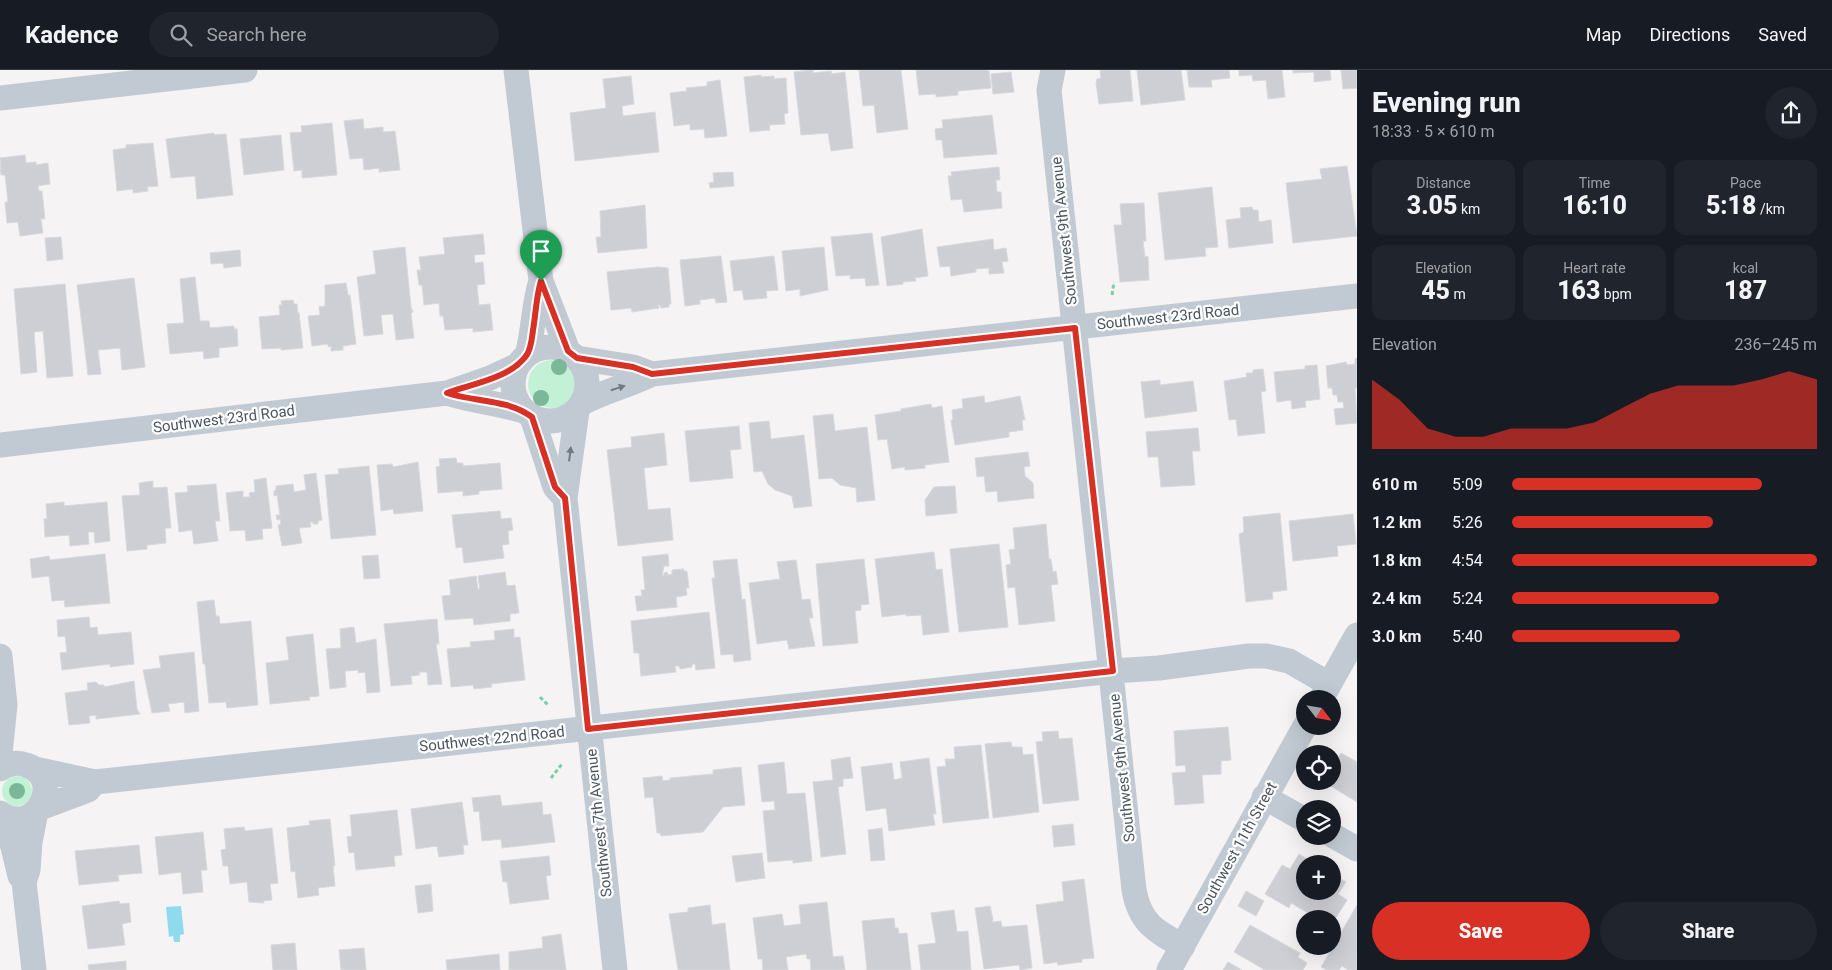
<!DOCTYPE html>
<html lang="en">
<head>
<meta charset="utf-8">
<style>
	body { margin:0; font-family:Roboto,sans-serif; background:#20242c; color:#f1f3f6; height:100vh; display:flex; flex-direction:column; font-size:19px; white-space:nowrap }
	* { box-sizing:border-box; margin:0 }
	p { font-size:16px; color:#9ea1a6 }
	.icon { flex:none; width:28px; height:28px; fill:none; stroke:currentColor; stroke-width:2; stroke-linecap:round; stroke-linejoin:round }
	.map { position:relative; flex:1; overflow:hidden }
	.panel { display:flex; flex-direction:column; background:#171b24; width:475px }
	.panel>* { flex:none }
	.needle { width:32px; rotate:121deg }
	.buttons { position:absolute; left:1296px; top:620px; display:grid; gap:10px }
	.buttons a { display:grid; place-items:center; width:45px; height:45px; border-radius:50%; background:#171b24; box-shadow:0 5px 20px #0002; font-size:25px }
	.pin { position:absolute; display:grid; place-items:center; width:42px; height:42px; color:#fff; margin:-51px -21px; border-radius:50% 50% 50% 0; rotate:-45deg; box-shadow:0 0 5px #0007 }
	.pin .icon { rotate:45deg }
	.round { display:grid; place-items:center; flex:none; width:52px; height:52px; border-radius:26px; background:#20242c }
	.head { display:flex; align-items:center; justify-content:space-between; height:85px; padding:0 15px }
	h1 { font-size:28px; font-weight:800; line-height:38px }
	.metrics { display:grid; grid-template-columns:repeat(3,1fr); gap:8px; height:85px; padding:5px 15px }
	.metrics div { display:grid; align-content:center; border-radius:12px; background:#20242c; text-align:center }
	.metrics b { font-size:25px; font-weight:800 }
	.metrics small { font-size:14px; font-weight:400 }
	.metrics p { font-size:14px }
	.chart { height:140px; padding:10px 15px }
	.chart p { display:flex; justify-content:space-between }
	.chart svg { width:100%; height:90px; margin-top:5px; fill:#d93025; opacity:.7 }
	.cta { display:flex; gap:10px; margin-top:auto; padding:10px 15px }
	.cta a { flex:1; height:58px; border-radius:30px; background:#d93025; color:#fff; font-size:20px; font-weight:800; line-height:58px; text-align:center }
	.cta a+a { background:#20242c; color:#f1f3f6 }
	ul { padding:0 15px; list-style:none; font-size:16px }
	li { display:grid; grid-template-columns:80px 60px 1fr; align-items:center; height:38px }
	li i { height:12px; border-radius:6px; background:#d93025 }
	header { display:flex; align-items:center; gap:30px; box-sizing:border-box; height:70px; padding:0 25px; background:#171b24; border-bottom:1px solid #363941 }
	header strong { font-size:24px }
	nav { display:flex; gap:28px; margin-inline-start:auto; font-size:18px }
	.search { width:350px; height:45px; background:#20242c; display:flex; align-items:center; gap:12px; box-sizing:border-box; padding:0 18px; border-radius:28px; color:#9ea1a6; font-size:19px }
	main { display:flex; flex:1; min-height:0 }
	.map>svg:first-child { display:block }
	.green { fill:#c3f1d5 }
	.water { fill:#90daee }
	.building { fill:#cdcfd5; stroke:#d7d9de }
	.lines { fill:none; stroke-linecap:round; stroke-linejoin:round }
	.path { stroke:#7ad0a6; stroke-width:3; stroke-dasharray:4 2.5; stroke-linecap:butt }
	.minor { stroke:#c1cad2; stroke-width:25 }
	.tree { fill:#7bb799 }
	.oneway { fill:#6e7983 }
	.route-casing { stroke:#fff; stroke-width:10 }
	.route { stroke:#d93025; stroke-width:6 }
	.labels { text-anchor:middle; stroke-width:4.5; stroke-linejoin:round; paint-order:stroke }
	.street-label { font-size:15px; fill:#4a5661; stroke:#fff }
</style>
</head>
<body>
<header>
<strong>Kadence</strong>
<div class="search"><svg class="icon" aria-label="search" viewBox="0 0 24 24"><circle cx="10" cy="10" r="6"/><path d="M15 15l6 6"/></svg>Search here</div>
<nav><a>Map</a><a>Directions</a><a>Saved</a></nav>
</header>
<main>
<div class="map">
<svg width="1357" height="900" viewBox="0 0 1357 900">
	<rect width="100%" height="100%" fill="#f5f3f3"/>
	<path class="green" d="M528 314a24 24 0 1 1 48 0a24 24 0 1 1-48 0Z
		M2 721a15 15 0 1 1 30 0a15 15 0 1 1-30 0Z"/>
	<path class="water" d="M181 836 184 864 180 865V872H174L173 866 169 867 166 837Z"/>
	<path class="building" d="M813 0V3L831 1 832 4 845 2 853 78 831 81 828 63 801 65 794 2Z
		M859 0H901L908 59 877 63 874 35 863 36Z
		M916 0H987L989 1 991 18 958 21V25L936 27V24L919 25Z
		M1100 0H1130L1133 31 1099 34 1096 13 1097 9 1101 8Z
		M1137 0H1181L1185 30 1141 35Z
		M1187 0H1229L1230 8 1211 10 1212 17H1189Z
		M1239 0H1282L1285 27 1268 29 1266 10 1253 11 1252 5 1239 6Z
		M1293 0H1330L1331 10 1314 12V2L1293 3Z
		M1341 0H1357V18L1343 19Z
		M1011 2 1014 22 993 24 991 4Z
		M761 5V7L774 6V9L786 8 788 43 784 44 785 54 769 55 770 60 750 62 744 7Z
		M631 6 634 34 622 36 623 46 655 42 659 82 575 91 570 43 606 38 603 9Z
		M720 10 727 66 705 68 704 59 690 60V54L674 56 670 23 687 21 686 18 707 16V12Z
		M992 45 997 84 944 88 942 70H936L935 59 943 58 942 50Z
		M363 49 364 59 383 57V62L395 61 400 100 379 102V98L364 100 363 88 350 89 344 51Z
		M332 53 337 105 302 108V100L294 101 290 63 302 62 301 56Z
		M214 63V65L226 64 233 125 197 129 195 106 171 108 166 69Z
		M281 65 284 100 244 105 240 69Z
		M153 73 158 116 147 117 148 121 133 123V119L117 121 113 80 126 78V75Z
		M25 85 26 93 36 92V95L48 93 50 114 38 116 39 121H42L45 149H41L43 163 20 166 18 152 7 153 5 132H8L5 105H1L0 88Z
		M1347 96 1357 166 1293 173 1286 113 1322 109 1320 99Z
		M999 97 1000 110H996L997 122H1001L1002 138 964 142 962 129 951 130 948 106H952L951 102Z
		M733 102 734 116 710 118 709 113 714 112 713 103Z
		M1212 117 1218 177 1205 178 1206 186 1165 190 1158 123Z
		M1144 133 1146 171H1143L1145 187 1148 186 1149 210 1120 212 1114 155H1122L1120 134Z
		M645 135 647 178 598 183 596 167H601L600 141Z
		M1252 137 1253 140H1258L1259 152 1271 150 1273 173 1229 178 1226 150 1241 148 1240 138Z
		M922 159 928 206 915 208 916 211 903 212V214L887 216 881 167Z
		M872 163 879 215 866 216 865 208 850 209V205L836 206 831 167Z
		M483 164 485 184 474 185 475 193 483 192 485 214 477 215 479 235 490 234 493 260 473 262V258L445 260 443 246H440L439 233 424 235 422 215H419L417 200H421L419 187 445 184 443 168Z
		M61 167 63 189 47 191 45 168Z
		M993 169 994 180 1006 178 1008 191 1002 192 1004 203 989 204V198L976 199V202L951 206 950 196 940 197 937 177Z
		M405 177 411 237 413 242 411 243 414 268 396 270 393 244 381 245 383 264 364 266 357 207 376 204 373 181Z
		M824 177 828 220 800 226V219L786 221 782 181Z
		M240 180 241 196 224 198 223 193 211 194 210 183Z
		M721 186 727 232 716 233 715 228 700 230V234L685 236 680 190Z
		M774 186 778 220 766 221 767 228 744 230 742 220 734 221 730 191Z
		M658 197 668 198 671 234H669V237L661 238 660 235H658L659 238 632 242 631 238 611 240 607 202Z
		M195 207 200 251H209L210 258 234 256V259H237L238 276 219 278V287L204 289 203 281 170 284 167 254 184 253 180 209Z
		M134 208 145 297 122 300 120 278 98 280 101 304 88 305 77 215Z
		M346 213 348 225H350L356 274 343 276V280L331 281V276L328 277V274L312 276 308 246 320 245 319 237 325 236V215Z
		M65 214 73 306 47 308 43 261 34 262 37 302 21 304 14 219Z
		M293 230 294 234H297L298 243H299L303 278 281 280V278L262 279 259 247 280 245 279 235H282L281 231Z
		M1357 288V318H1355L1357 353 1336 355 1334 339 1344 338 1343 332H1338L1337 325H1333L1332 318H1328L1326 296 1346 292 1347 295 1355 294V289Z
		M1317 295 1320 329 1305 331 1306 337 1292 339 1291 330 1277 332 1274 302 1305 299V296Z
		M1263 299 1266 321 1261 322 1265 363 1238 366 1236 349 1229 350 1224 311 1247 307 1246 303H1253V300Z
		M1160 310V315L1193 311 1197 341 1145 348 1141 312Z
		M984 326 985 333 1020 326 1025 350H1022L1023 360 1009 362V367L955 375 951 350H953L952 340 963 338 962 329Z
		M931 334 932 338 942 336 949 392 925 395V398L905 400V397L892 399 887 369 878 370 875 345 901 341V339Z
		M833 344 835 361 867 357 875 430 857 432 856 418 840 415 832 408 819 409 813 346Z
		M769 351 771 369 804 365 812 436 794 438 792 426 775 420 768 414 762 401 754 402 749 353Z
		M739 356 741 379 730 380 733 408 690 412 685 361Z
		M1198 358 1200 381H1192L1195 415 1161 417 1158 387H1148L1146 362Z
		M664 363 667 395 644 398 648 440 670 438 673 470 618 476 607 380 632 377 631 367Z
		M1028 382 1030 396 1024 397 1025 406 1033 413 1034 428 998 432 997 421 986 422 984 406 977 407 975 388Z
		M456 388 457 393H463V396L500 393 502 419 479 421V424L463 426V421L438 423 436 397 440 396 439 389Z
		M418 392 423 441 394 444 393 439 381 441 377 395 392 394 393 397Z
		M369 396 376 465 331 469 325 405 339 404 338 399Z
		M316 403 322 450 318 451V454H313V452H310L311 457 299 458 302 473 282 476 278 455 281 454 280 449 277 450 276 445H280L277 425 274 426V421L276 420V416L293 414 294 422 306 420 304 405Z
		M266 408 272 458 262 459 263 469 246 471 245 460 230 461 226 423 243 421V427H250L249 423 255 422 254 410Z
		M153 411V418L167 417 171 458H165L166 473 147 475V479L127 481 122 426 140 425 139 413Z
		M216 414 220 451H215L218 471 194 474 192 460 179 462 175 423 188 422 187 416Z
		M955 416 957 443 926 446 925 430 934 417Z
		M64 432V436L107 432 110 471 95 473 94 462H88L89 474 70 476 69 465 45 467 44 449H47L46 434Z
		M500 441 501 449 511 448 513 460 508 461 509 474 502 475 504 488 464 493 462 477 456 478 452 445Z
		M1280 443 1287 520 1272 522 1273 529 1246 532 1239 464 1244 462 1243 447Z
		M1353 444 1356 474 1337 476 1338 486 1293 491 1289 451Z
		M1046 454 1049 489H1051L1053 502 1056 501 1058 514 1051 515 1055 551 1019 555 1015 517 1008 518 1006 495 1011 494 1009 480 1015 479 1013 458Z
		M999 474 1008 557 959 562 950 479Z
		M934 482 936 500 942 499 949 562 923 565 921 545 906 546V544L882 547 875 489Z
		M105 484 110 533 65 537 64 530 52 531 49 506 32 508 30 489 49 486 50 490Z
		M668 484 669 496H664L662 506 664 505V503L667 502 668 505 672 504V500L684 499V501H687L689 518H686L687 525 676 527 677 537 637 541 635 526H642L641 520H645L642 487Z
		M378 485 380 508 364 509 362 486Z
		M737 489 742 530 745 529 751 590 734 592 733 584 721 585 712 508H715L713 491Z
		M864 489 869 534 861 535V540L855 541 858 573 823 576 816 494Z
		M796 490 802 530 810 529 813 548H809L815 576 789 579 787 570 757 574 749 513 780 509 777 492Z
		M505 502 507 516 515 515 519 543 510 544V551L474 555 473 548 445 550 442 526 451 525 449 510 476 506 478 519H480L478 506Z
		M214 530 216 546H219L220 554 251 551 258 635 227 638 226 632 209 633 205 594H203L197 532Z
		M709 542 715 598 696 600 695 594H692V597L680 599 679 596H675L676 602 641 606 639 583H634L631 551Z
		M89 547 90 558 97 557 98 565 131 562 134 594 110 597V594L62 600 60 583 67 582 65 566 58 567 57 550Z
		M437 549 439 574H436L442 614 428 615 427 602H419L420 605 411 606 412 614 391 616 384 554Z
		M354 557 356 573 376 569 380 622 367 623 365 602 358 603V600L345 601 346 617 330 619 326 579 341 578 340 559Z
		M514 559V568L520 567 525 610 491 614 492 617 474 619 473 615 451 617 447 579 471 577 470 572 495 570 494 561Z
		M313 564 319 626 309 627 310 630 270 634 266 593 289 590 286 567Z
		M194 582 199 641 185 643 184 632 168 634 170 641 152 643 143 600 161 598 159 586Z
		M134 611 137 639 140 644 96 649V645L89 646 90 653 69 655 65 623 88 620 87 613 96 612 99 615H104V617Z
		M1228 657 1231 690 1221 691V704L1202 705 1204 733 1175 735 1172 703 1186 702 1185 695 1176 696 1174 661Z
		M1058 661 1059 669 1072 668 1079 730 1043 734 1036 672 1043 671 1042 662Z
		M1011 672 1012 677H1022L1023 685 1033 684 1039 742 993 748 985 674Z
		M981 675 989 748 943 753 937 697 946 696 945 689H955L954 677Z
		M1341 683 1357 692V732L1324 712 1332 711V698Z
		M850 687 853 708 843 709V716L838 717 846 784 821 787 813 712 833 710 831 690Z
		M929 688 936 744H933L935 755 889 761 886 738 866 741 861 697 892 693 894 710 902 708 900 692Z
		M784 692 787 724 805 723 812 791 793 793V790L768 792 763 741 775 740 774 731 762 732 758 695Z
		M741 697 745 735 723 737 703 762 661 766 660 763H657L653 727 645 728 643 708 662 706 663 711 670 710V708L713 704V700Z
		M500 725 502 736 542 732 543 745 551 744 555 772 502 778 501 769 482 771 479 741 474 742 472 728Z
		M462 732 468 775H463L464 784 439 787 437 776 416 779 411 739Z
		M397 740 402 785 394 786 395 796 356 800 354 782 349 783 347 767 352 766 350 745Z
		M330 749 335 796H333L335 816 318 818 319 825 298 828 295 801 291 802 287 758 310 755 309 751Z
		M1073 754 1075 775 1054 777 1052 756Z
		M244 757 245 761 272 758 278 813 270 814 272 830 263 831 264 833 249 832 247 812 230 814 228 796H223L221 780 226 779 224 759Z
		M882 758 885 790 871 791 868 760Z
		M203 762 207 800H201L203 822 183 824 181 802 159 805 155 767Z
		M139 775 142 803 118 805 119 811 79 815 75 781Z
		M762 783 765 808 736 812 732 786Z
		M1299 784 1315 794H1305V821H1332V804L1346 812 1338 824 1347 830 1332 854V849H1305V857L1301 855 1308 843 1291 833 1289 838 1265 824 1282 795 1290 799Z
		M549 786 551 805 546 806 549 829 510 834 507 812H503L500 791Z
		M1084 809 1094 888 1082 889V892L1058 895 1057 892 1044 894 1036 835 1064 831 1062 812Z
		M431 814 433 841 418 843 415 816Z
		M1246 821 1264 831 1256 846 1238 836Z
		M119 831 120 834 129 833 131 852 122 854 125 875 88 879 82 836Z
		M827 832 833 887 843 886 845 900H811L810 889H807L806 884 786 887 788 900H763L762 889H758L753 848 782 844 784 856 801 854 799 835Z
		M710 835 712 855 725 853 730 900H678L669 844 688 842V838Z
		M1357 835V900H1348L1342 896 1339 900H1327L1321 897Z
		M990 836 993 849 992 852 1001 851 1002 857 1027 855 1032 898 1020 900 1019 895 984 899 975 838Z
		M954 840 957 862 968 861 971 900H921L918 875 936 873 931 843Z
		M894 848 895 858H898L899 864 907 863 911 900H867L862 851Z
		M1250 855 1300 883 1298 887 1307 893 1303 900H1265L1234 882Z
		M561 864 566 900H509V882L543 878 542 867Z
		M295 873 297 900H273L271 875Z
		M364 878 366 900H341L339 880Z
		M499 884 500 900H447L446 890Z
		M126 891V900H89L88 895Z
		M1228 892 1242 900H1223Z"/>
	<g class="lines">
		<path class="path" d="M1112 225 1114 212
			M540 627 549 636
			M551 708 562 694"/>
		<path class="minor" d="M516 0 541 211 568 281
			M1053 0 1049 20 1134 820C1140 853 1155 861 1183 876
			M0 28 245 0
			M513 314a37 37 0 1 1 74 0a37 37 0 1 1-74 0Z
			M527 285C534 261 533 235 541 211
			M577 288 633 297 652 304
			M447 323C472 331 498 333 524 341
			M584 332C606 321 630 315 652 304L1357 226
			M577 341 565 428 615 900
			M532 347 555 417 565 428
			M0 375 447 323 490 308 518 295
			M0 586 5 635 0 684
			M1321 629 1357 565
			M0 699C8 694 16 691 26 695 66 708 36 768 0 743
			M35 699 95 712 1113 601 1159 598 1249 586H1266L1289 591 1329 614
			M1264 727 1305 750
			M40 738 88 720 95 712
			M2 745 13 777 20 806
			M1332 765 1357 779
			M34 900 24 812 28 800 30 772 36 742
			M1169 900 1305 656"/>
	</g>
	<g class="tree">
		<circle cx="559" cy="297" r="8"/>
		<circle cx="541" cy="328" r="8"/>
		<circle cx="17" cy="721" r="8"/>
	</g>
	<defs><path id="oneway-solid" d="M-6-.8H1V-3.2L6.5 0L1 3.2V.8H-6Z" transform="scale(1.25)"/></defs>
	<g class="oneway">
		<use href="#oneway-solid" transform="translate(618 318) rotate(-17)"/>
		<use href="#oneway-solid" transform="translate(570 384) rotate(-83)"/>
	</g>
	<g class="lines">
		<g class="route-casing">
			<path id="route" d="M541 211 568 281 577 288 633 297 652 304 1075 258 1113 601 588 659 565 428 555 417 532 347C508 329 474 332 447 323 472 314 510 308 526 286 531 280 532 268 533 260 536 243 536 227 541 211Z"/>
		</g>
		<use href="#route" class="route"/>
	</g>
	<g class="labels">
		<g class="street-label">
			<text transform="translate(1064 161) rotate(-96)" y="5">Southwest 9th Avenue</text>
			<text transform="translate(1168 247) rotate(-6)" y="5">Southwest 23rd Road</text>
			<text transform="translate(224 349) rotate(-7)" y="5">Southwest 23rd Road</text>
			<text transform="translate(492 669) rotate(-6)" y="5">Southwest 22nd Road</text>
			<text transform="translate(1122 698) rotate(-96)" y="5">Southwest 9th Avenue</text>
			<text transform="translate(599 753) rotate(-96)" y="5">Southwest 7th Avenue</text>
			<text transform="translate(1237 778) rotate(-61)" y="5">Southwest 11th Street</text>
		</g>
	</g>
</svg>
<div class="buttons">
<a><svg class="needle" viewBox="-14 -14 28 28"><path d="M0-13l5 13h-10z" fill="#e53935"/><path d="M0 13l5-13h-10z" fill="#9ea1a6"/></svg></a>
<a><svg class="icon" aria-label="locate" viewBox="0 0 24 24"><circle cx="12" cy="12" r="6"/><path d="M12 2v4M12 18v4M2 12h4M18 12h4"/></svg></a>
<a><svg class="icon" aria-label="layers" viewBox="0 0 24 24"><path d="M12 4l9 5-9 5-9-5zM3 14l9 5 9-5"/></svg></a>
<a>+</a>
<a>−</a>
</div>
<div class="pin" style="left:541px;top:211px;background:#1e9e55"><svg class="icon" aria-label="arrive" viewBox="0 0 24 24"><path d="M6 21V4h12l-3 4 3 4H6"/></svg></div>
</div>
<section class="panel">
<div class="head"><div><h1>Evening run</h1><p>18:33 · 5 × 610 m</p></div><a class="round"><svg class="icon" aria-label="share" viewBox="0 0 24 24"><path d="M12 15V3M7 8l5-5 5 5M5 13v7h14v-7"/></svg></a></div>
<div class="metrics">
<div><p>Distance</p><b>3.05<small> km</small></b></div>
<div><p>Time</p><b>16:10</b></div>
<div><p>Pace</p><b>5:18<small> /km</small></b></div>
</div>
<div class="metrics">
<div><p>Elevation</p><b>45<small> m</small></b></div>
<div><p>Heart rate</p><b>163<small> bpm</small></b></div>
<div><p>kcal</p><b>187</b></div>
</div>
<div class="chart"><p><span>Elevation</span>236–245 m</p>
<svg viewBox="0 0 160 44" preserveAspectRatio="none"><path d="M0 44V10L10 20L20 34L30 38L40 38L50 34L60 34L70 34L80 31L90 24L100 17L110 13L120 13L130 13L140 10L150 6L160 10V44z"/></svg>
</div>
<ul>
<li><b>610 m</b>5:09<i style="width:82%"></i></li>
<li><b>1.2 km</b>5:26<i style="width:66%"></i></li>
<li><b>1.8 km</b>4:54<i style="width:100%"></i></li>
<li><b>2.4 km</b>5:24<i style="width:68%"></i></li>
<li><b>3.0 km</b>5:40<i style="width:55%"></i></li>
</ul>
<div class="cta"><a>Save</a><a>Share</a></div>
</section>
</main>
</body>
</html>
